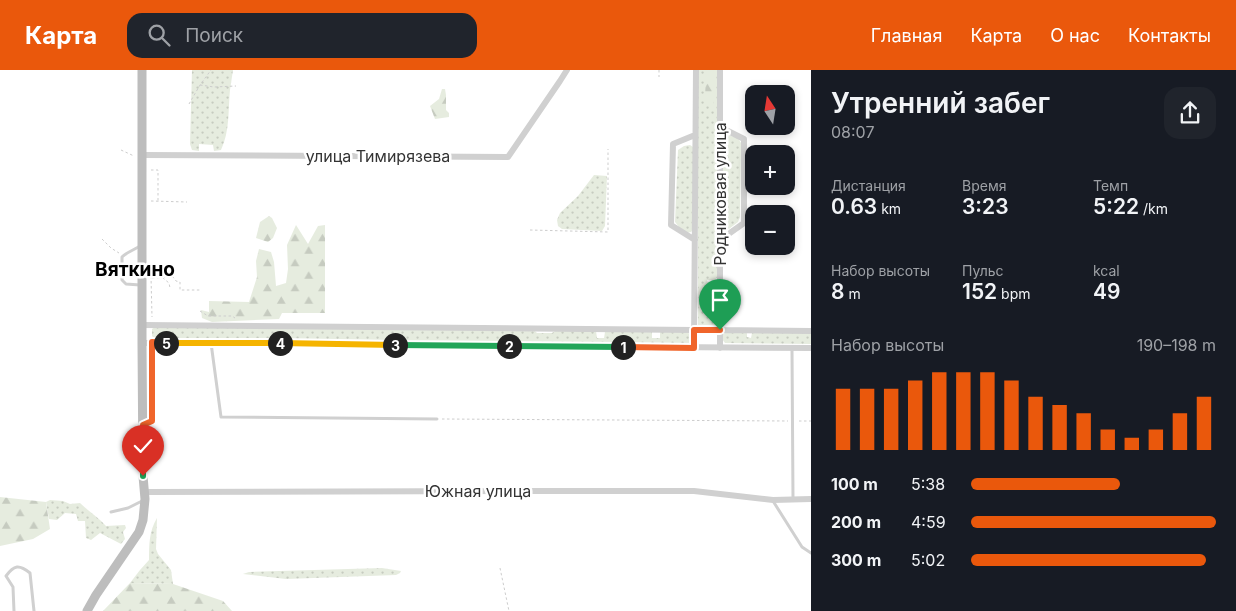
<!DOCTYPE html>
<html lang="ru">
<head>
<meta charset="utf-8">
<style>
	body { margin:0; font-family:Inter,sans-serif; background:#20242c; color:#f1f3f6; height:100vh; display:flex; flex-direction:column; font-size:19px; white-space:nowrap }
	* { box-sizing:border-box; margin:0 }
	p { font-size:16px; color:#9ea1a6 }
	.icon { flex:none; width:28px; height:28px; fill:none; stroke:currentColor; stroke-width:2; stroke-linecap:round; stroke-linejoin:round }
	.map { position:relative; flex:1; overflow:hidden }
	.sheet { display:flex; flex-direction:column; background:#171b24; width:425px }
	.sheet>* { flex:none }
	.needle { width:32px; rotate:348deg }
	.tools { position:absolute; left:745px; top:15px; display:grid; gap:10px }
	.tools a { display:grid; place-items:center; width:50px; height:50px; border-radius:10px; background:#171b24; box-shadow:0 2px 8px #0003; font-size:25px }
	.pin { position:absolute; display:grid; place-items:center; width:42px; height:42px; color:#fff; margin:-51px -21px; border-radius:50% 50% 50% 0; rotate:-45deg; box-shadow:0 0 5px #0007 }
	.pin .icon { rotate:45deg }
	.km { position:absolute; width:25px; height:25px; margin:-12px; border-radius:50%; background:#222; color:#fff; font-size:14px; line-height:25px; text-align:center }
	.round { display:grid; place-items:center; flex:none; width:52px; height:52px; border-radius:15px; background:#20242c }
	.headline { display:flex; align-items:center; justify-content:space-between; height:85px; padding:0 20px }
	h1 { font-size:28px; font-weight:600; line-height:38px }
	.figures { display:grid; grid-template-columns:repeat(3,1fr); gap:8px; height:85px; padding:5px 20px }
	.figures div { display:grid; align-content:center }
	.figures b { font-size:21px; font-weight:600 }
	.figures small { font-size:14px; font-weight:400 }
	.figures p { font-size:14px }
	.chart { height:140px; padding:10px 20px }
	.chart p { display:flex; justify-content:space-between }
	.chart svg { width:100%; height:90px; margin-top:5px; stroke:#ea580c; stroke-width:6 }
	ul { padding:0 20px; list-style:none; font-size:16px }
	li { display:grid; grid-template-columns:80px 60px 1fr; align-items:center; height:38px }
	li i { height:12px; border-radius:6px; background:#ea580c }
	header { display:flex; align-items:center; gap:30px; box-sizing:border-box; height:70px; padding:0 25px; background:#ea580c; color:#fff }
	header strong { font-size:24px }
	nav { display:flex; gap:28px; margin-inline-start:auto; font-size:18px }
	.search { width:350px; height:45px; background:#20242c; display:flex; align-items:center; gap:12px; box-sizing:border-box; padding:0 18px; border-radius:15px; color:#9ea1a6; font-size:19px }
	main { display:flex; flex:1; min-height:0 }
	.map>svg:first-child { display:block }
	.grass { fill:url(#grass-dots) }
	.forest { fill:url(#forest-firs) }
	.lines { fill:none; stroke-linecap:round; stroke-linejoin:round }
	.path { stroke:#cdcdcd; stroke-width:1; stroke-dasharray:2.5 2.5; stroke-linecap:butt }
	.lane { stroke:#d0d0d0; stroke-width:3 }
	.street { stroke:#d0d0d0; stroke-width:6 }
	.secondary { stroke:#bdbdbd; stroke-width:9 }
	.split-1-casing { stroke:#fff; stroke-width:10 }
	.split-2-casing { stroke:#fff; stroke-width:10 }
	.split-3-casing { stroke:#fff; stroke-width:10 }
	.split-4-casing { stroke:#fff; stroke-width:10 }
	.split-5-casing { stroke:#fff; stroke-width:10 }
	.split-6-casing { stroke:#fff; stroke-width:10 }
	.split-7-casing { stroke:#fff; stroke-width:10 }
	.split-1 { stroke:#f0652b; stroke-width:6 }
	.split-2 { stroke:#22a559; stroke-width:6 }
	.split-3 { stroke:#22a559; stroke-width:6 }
	.split-4 { stroke:#f5b400; stroke-width:6 }
	.split-5 { stroke:#f5b400; stroke-width:6 }
	.split-6 { stroke:#f0652b; stroke-width:6 }
	.split-7 { stroke:#22a559; stroke-width:6 }
	.labels { text-anchor:middle; stroke-width:5; stroke-linejoin:round; paint-order:stroke }
	.street-label { font-size:16px; fill:#333; stroke:#fff }
	.quarter-label { font-size:19px; font-weight:bold; fill:#000; stroke:#fff }
</style>
</head>
<body>
<header>
<strong>Карта</strong>
<div class="search"><svg class="icon" aria-label="search" viewBox="0 0 24 24"><circle cx="10" cy="10" r="6"/><path d="M15 15l6 6"/></svg>Поиск</div>
<nav><a>Главная</a><a>Карта</a><a>О нас</a><a>Контакты</a></nav>
</header>
<main>
<div class="map">
<svg width="811" height="541" viewBox="0 0 811 541">
	<defs>
		<pattern id="grass-dots" width="8" height="8" patternUnits="userSpaceOnUse" patternTransform="scale(1.25)"><rect width="8" height="8" fill="#e6ecdf"/><path d="M2 2h.1M6 6h.1" fill="none" stroke="#c6cbc0" stroke-width="1.8" stroke-linecap="round"/></pattern>
		<pattern id="forest-firs" width="22" height="20" patternUnits="userSpaceOnUse" patternTransform="scale(1.25)"><rect width="22" height="20" fill="#e6ecdf"/><path d="M5 1l3.5 6h-7zM16 11l3.5 6h-7z" fill="#c6cbc0"/></pattern>
	</defs>
	<rect width="100%" height="100%" fill="#fff"/>
	<path class="grass" d="M192 0H233C232 7 231 13 230 20 228 40 230 61 221 80L214 81 213 75 199 74V81L192 80 190 74Z
		M698 0H718L717 208 714 210H707L708 214H714L717 218V258L698 257Z
		M724 64 738 68 741 73 740 147 738 152 725 162 721 160 722 66Z
		M690 75 693 77V159L691 162 687 163 679 157 675 152 678 80 684 76Z
		M594 105 607 106 605 156 602 161 562 159 558 156 557 150 560 143 578 126Z
		M155 257 534 260 537 263H552L555 261H596L597 268H604L605 262H652V268H660V262H687L691 265V271L688 274 155 269 152 266V259Z
		M727 262H747V267L751 268 752 263H811V274L725 273 722 269 723 264Z
		M50 430 63 431 70 434 80 433C88 441 98 447 106 456L125 455 126 458 123 462 125 469 121 474 100 463 91 470 86 468 85 451H78L76 444 65 443 57 450 49 449 46 432Z
		M157 448 156 479 158 484 171 500 173 514 130 513 140 500 149 490C149 475 149 461 157 448Z
		M382 498 401 501 400 503 396 505 286 509 243 504 249 502Z"/>
	<path class="forest" d="M706 0H716V20L714 30 713 39 705 30Z
		M442 19H445L446 25V40L449 43V47L435 49 430 36 439 29Z
		M269 146 272 148 277 158 273 168 268 172 256 168 260 152Z
		M296 155 308 174 318 156 325 155V243H282L279 249 212 252 202 248 201 240 209 242V231L249 232 257 207 256 191 259 179 271 182 274 192 276 216 286 213 288 199 287 175Z
		M0 427 46 432 50 459 33 469 0 476Z
		M130 513 173 514 223 531 232 541H103Z"/>
	<g class="lines">
		<path class="path" d="M659 0V7
			M200 15 214 17 236 16
			M189 34 200 15 211 0
			M121 80 134 86
			M151 100H158V131
			M151 131 187 132
			M530 160 608 162V79
			M102 169 111 178 119 183
			M151 198 169 213 170 218
			M151 206 152 247
			M152 208 173 207 176 211 180 212V220H200
			M200 241 208 246H232L235 248
			M700 260H714
			M442 349 788 351
			M799 351H811
			M151 352 152 281
			M500 498 509 541"/>
		<path class="lane" d="M140 176C134 180 127 182 122 187V210L126 214 140 215
			M211 273 221 347 437 349
			M792 279 793 429
			M773 431 802 477 811 483
			M111 442 128 438 142 431
			M14 541 13 517 6 506C14 495 19 494 30 503L34 541"/>
		<path class="street" d="M142 85 508 87 560 11 567 0
			M695 170 671 155 673 74 695 65
			M720 170 744 153V69L720 57
			M143 255 694 260
			M720 260 811 261
			M142 273 811 278
			M694 277 696 0
			M720 278V0
			M145 422 520 421H694L773 430 811 429"/>
		<path class="secondary" d="M87 541 96 525 139 462 143 450 145 429 143 406 142 273V0"/>
	</g>
	<g class="lines">
		<g class="split-1-casing">
			<path id="split-1" d="M623 277 694 278V260H720"/>
		</g>
		<g class="split-2-casing">
			<path id="split-2" d="M509 276 623 277"/>
		</g>
		<g class="split-3-casing">
			<path id="split-3" d="M395 275 509 276"/>
		</g>
		<g class="split-4-casing">
			<path id="split-4" d="M280 273 395 275"/>
		</g>
		<g class="split-5-casing">
			<path id="split-5" d="M166 273H280"/>
		</g>
		<g class="split-6-casing">
			<path id="split-6" d="M143 367V355L152 351V272L166 273"/>
		</g>
		<g class="split-7-casing">
			<path id="split-7" d="M143 367V406"/>
		</g>
		<use href="#split-1" class="split-1"/>
		<use href="#split-2" class="split-2"/>
		<use href="#split-3" class="split-3"/>
		<use href="#split-4" class="split-4"/>
		<use href="#split-5" class="split-5"/>
		<use href="#split-6" class="split-6"/>
		<use href="#split-7" class="split-7"/>
	</g>
	<g class="labels">
		<g class="street-label">
			<text x="378" y="92">улица Тимирязева</text>
			<text transform="translate(720 124) rotate(-90)" y="6">Родниковая улица</text>
			<text x="478" y="427">Южная улица</text>
		</g>
		<g class="quarter-label">
			<text x="135" y="206">Вяткино</text>
		</g>
	</g>
</svg>
<div class="tools">
<a><svg class="needle" viewBox="-14 -14 28 28"><path d="M0-13l5 13h-10z" fill="#e53935"/><path d="M0 13l5-13h-10z" fill="#9ea1a6"/></svg></a>
<a>+</a>
<a>−</a>
</div>
<div class="pin" style="left:720px;top:260px;background:#1e9e55"><svg class="icon" aria-label="arrive" viewBox="0 0 24 24"><path d="M6 21V4h12l-3 4 3 4H6"/></svg></div>
<div class="pin" style="left:143px;top:406px;background:#d93025"><svg class="icon" aria-label="check" viewBox="0 0 24 24"><path d="M5 12l5 5 9-10"/></svg></div>
<b class="km" style="left:623px;top:277px">1</b>
<b class="km" style="left:509px;top:276px">2</b>
<b class="km" style="left:395px;top:275px">3</b>
<b class="km" style="left:280px;top:273px">4</b>
<b class="km" style="left:166px;top:273px">5</b>
</div>
<section class="sheet">
<div class="headline"><div><h1>Утренний забег</h1><p>08:07</p></div><a class="round"><svg class="icon" aria-label="share" viewBox="0 0 24 24"><path d="M12 15V3M7 8l5-5 5 5M5 13v7h14v-7"/></svg></a></div>
<div class="figures">
<div><p>Дистанция</p><b>0.63<small> km</small></b></div>
<div><p>Время</p><b>3:23</b></div>
<div><p>Темп</p><b>5:22<small> /km</small></b></div>
</div>
<div class="figures">
<div><p>Набор высоты</p><b>8<small> m</small></b></div>
<div><p>Пульс</p><b>152<small> bpm</small></b></div>
<div><p>kcal</p><b>49</b></div>
</div>
<div class="chart"><p><span>Набор высоты</span>190–198 m</p>
<svg viewBox="0 0 160 44" preserveAspectRatio="none"><path d="M5 44V14M15 44V14M25 44V14M35 44V10M45 44V6M55 44V6M65 44V6M75 44V10M85 44V18M95 44V22M105 44V26M115 44V34M125 44V38M135 44V34M145 44V26M155 44V18"/></svg>
</div>
<ul>
<li><b>100 m</b>5:38<i style="width:61%"></i></li>
<li><b>200 m</b>4:59<i style="width:100%"></i></li>
<li><b>300 m</b>5:02<i style="width:96%"></i></li>
</ul>
</section>
</main>
</body>
</html>
